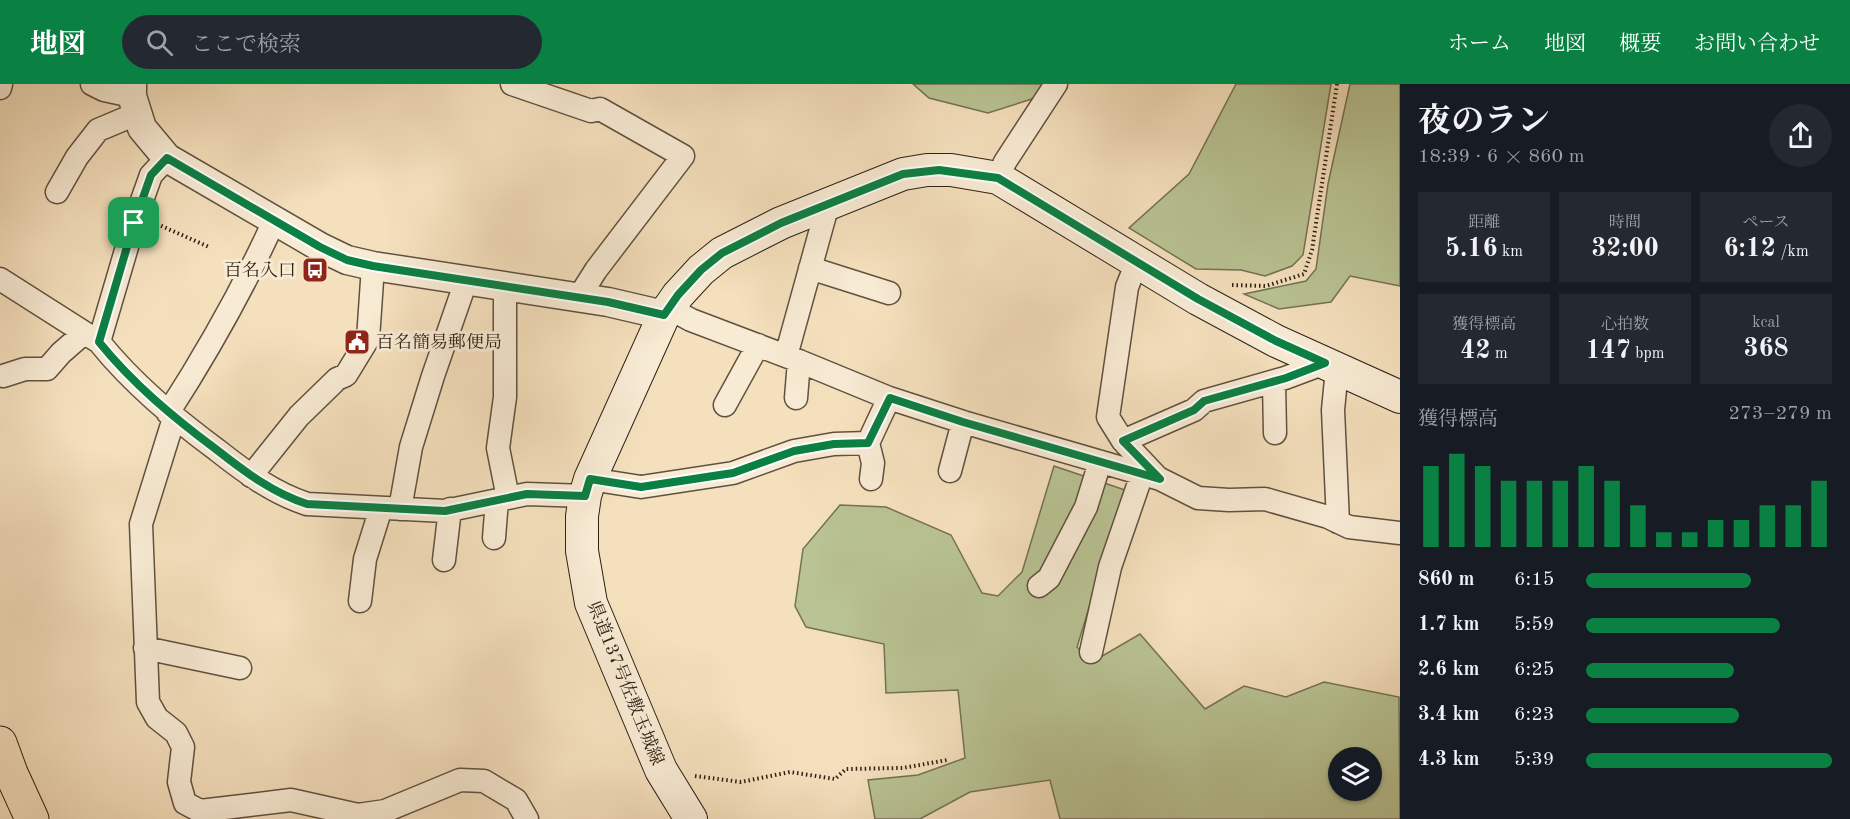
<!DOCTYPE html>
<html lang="ja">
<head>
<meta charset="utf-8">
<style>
	body { margin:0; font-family:"Old Standard TT","Noto Serif JP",serif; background:#242831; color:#f1f3f6; height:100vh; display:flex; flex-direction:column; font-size:22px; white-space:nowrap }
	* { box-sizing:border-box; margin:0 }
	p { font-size:20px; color:#9ea1a6 }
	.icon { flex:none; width:33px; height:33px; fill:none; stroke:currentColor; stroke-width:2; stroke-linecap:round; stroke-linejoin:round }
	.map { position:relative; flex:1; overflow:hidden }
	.drawer { display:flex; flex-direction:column; background:#171b24; width:450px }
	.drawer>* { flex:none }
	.buttons { position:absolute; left:1328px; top:663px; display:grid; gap:12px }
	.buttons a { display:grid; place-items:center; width:54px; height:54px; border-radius:50%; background:#171b24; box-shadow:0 2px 4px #0004; font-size:30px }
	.pin { position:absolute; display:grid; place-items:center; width:51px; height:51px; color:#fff; margin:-26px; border-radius:12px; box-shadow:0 3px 9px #0006 }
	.round { display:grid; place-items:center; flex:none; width:63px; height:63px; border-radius:32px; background:#242831 }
	.summary { display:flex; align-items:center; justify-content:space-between; height:102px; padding:0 18px }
	h1 { font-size:33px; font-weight:700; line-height:45px }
	.stats { display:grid; grid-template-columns:repeat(3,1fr); gap:9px; height:102px; padding:6px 18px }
	.stats div { display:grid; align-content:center; border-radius:0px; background:#242831; text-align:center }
	.stats b { font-size:26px; font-weight:700 }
	.stats small { font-size:16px; font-weight:400 }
	.stats p { font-size:16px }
	.chart { height:168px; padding:12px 18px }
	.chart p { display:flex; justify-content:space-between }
	.chart svg { width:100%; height:108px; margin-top:6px; stroke:#0b8043; stroke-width:6 }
	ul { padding:0 18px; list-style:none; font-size:20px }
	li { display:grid; grid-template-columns:96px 72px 1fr; align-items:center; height:45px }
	li i { height:15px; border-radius:8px; background:#0b8043 }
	header { display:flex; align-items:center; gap:36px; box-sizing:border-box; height:84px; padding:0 30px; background:#0b8043; color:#fff }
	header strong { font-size:28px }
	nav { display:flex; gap:33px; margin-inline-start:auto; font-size:21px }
	.search { width:420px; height:54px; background:#242831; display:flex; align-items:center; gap:15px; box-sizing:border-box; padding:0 21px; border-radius:33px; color:#9ea1a6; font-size:22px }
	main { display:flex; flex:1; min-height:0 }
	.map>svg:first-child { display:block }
	.green { fill:#b9c393; stroke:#747254; stroke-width:1.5; fill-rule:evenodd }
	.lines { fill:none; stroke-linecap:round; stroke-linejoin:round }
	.minor-casing { stroke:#605140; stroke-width:25 }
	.tertiary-casing { stroke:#605140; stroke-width:31 }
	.secondary-casing { stroke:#2e2116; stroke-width:34 }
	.trunk-casing { stroke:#2e2116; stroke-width:35 }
	.path { stroke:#2e2116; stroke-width:4; stroke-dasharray:1.5 3; stroke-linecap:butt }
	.minor { stroke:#f8ebd4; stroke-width:22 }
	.tertiary { stroke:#f8ebd4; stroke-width:28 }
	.secondary { stroke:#f8ebd4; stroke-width:32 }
	.trunk { stroke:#f5e0bd; stroke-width:33 }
	.route-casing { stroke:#fff; stroke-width:12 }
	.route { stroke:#0b8043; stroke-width:8 }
	.labels { text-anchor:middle; stroke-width:6; stroke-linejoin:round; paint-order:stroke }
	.poi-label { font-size:18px; fill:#2e2116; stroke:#f8ebd4; text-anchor:end }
	.street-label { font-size:18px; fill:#2e2116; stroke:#f8ebd4 }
</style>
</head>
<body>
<header>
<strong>地図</strong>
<div class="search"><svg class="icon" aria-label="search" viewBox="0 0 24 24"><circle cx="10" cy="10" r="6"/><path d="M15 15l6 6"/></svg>ここで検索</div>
<nav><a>ホーム</a><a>地図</a><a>概要</a><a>お問い合わせ</a></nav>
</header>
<main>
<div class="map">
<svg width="1400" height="735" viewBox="0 0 1400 735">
	<rect width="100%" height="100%" fill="#f5e0bd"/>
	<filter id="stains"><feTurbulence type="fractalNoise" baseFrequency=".00333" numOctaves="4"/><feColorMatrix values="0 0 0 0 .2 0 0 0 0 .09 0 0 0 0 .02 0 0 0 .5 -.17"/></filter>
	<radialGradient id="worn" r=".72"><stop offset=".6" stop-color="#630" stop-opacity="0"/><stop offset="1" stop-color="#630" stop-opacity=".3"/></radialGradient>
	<path class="green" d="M913 0H1044L1035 14 988 29 929 14Z
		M1236 0H1331L1303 171 1292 182 1265 192 1241 186 1196 185 1129 144 1189 90Z
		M1350 0H1400V202L1350 192 1331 218 1279 225 1244 210 1306 197 1316 185 1328 100Z
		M1054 382 1125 406 1077 563 1092 578 1140 550 1205 625 1244 602 1286 613 1324 598 1399 613 1400 735H1060L1050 696 970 708 920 735H875L868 696 918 691 965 674 958 606 886 609 884 560 806 543 795 522 803 465 840 421 886 423 951 451 982 509 998 512 1022 488ZM1338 674H1371V706H1338Z"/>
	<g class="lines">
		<g class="minor-casing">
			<path id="minor" d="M92 0 104 6 132 12
				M512 0 591 27 600 25 683 72 596 186 579 213
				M0 4 1 0
				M167 74 151 91 134 139 99 258C133 300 174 334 217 366 245 388 273 409 307 420L445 427 527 410 585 412
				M998 94 1005 78 1056 0
				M57 108 77 73 98 46 136 30
				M1137 178 1127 203 1108 333 1123 357 1158 394
				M810 184 889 209
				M0 195 99 258
				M505 203V313L498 364 508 414
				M669 224 691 236 799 277 889 314 963 338 1160 395 1198 414 1229 416 1265 415 1328 433 1349 443 1400 449
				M786 272 828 120
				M1337 285 1333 326 1338 438
				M3 292 25 285H47L61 269 84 249
				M1274 298 1275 349
				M796 314 799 277
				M725 321 758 261
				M168 329C208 267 244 203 274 137
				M174 334 141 440 148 618 157 634 176 649 183 663 179 698 185 719 200 727 291 716 358 731 385 727 460 696 484 697 516 716 527 735
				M1123 357 1194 326 1204 317 1285 294 1325 279
				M868 359 873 379 871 395
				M950 387 963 338
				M251 392 299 332 337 295 346 291 368 255 373 182
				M590 395 641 403 733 389 794 367 834 360 868 359 889 314
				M400 425 411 363 433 292 466 197
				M494 454 497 416
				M444 476 450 425
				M1039 502 1049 494 1086 423 1100 378
				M360 517 365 475 381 424
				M145 564 240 584
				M1091 568 1110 483 1142 390"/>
		</g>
		<g class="tertiary-casing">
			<path id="tertiary" d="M132 0V12L142 44 167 74 320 163 347 176 373 182 608 218 664 231"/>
		</g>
		<g class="secondary-casing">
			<path id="secondary" d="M691 735 661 686 591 519 582 467V432L585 412 590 395 664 231 678 211 701 186 722 169 781 139 903 90 927 86H951L998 94 1198 215 1276 257 1400 313"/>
		</g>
		<g class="trunk-casing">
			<path id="trunk" d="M0 659 11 689 32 735"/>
		</g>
		<path class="path" d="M157 140 209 163
			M1232 201 1266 202 1304 190 1312 166 1337 0
			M695 692 741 698 790 688 835 695 846 685 903 684 947 676"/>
		<use href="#minor" class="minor"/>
		<use href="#tertiary" class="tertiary"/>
		<use href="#secondary" class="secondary"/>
		<use href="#trunk" class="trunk"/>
	</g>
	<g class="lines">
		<g class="route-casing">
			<path id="route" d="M167 74 320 163 347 176 373 182 608 218 664 231 678 211 701 186 722 169 781 139 903 90 939 86 998 94 1198 215 1276 257 1325 279 1286 294 1204 317 1194 326 1123 357 1160 395 963 338 890 314 868 359 834 360 794 367 733 389 641 403 590 395 585 412 527 410 445 427 307 420C273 409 245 388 217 366 174 334 133 300 99 258L134 139 151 91Z"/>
		</g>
		<use href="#route" class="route"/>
	</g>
	<defs>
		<g id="bus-square" transform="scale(1.35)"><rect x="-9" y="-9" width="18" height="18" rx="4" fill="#8f2418" stroke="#f8ebd4"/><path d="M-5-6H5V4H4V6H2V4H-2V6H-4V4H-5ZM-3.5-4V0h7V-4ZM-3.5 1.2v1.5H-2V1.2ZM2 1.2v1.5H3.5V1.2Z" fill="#fff"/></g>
		<g id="civic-square" transform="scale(1.35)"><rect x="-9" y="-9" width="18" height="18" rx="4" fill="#8f2418" stroke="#f8ebd4"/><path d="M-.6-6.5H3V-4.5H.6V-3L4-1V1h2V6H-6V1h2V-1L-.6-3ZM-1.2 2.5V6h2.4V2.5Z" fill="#fff"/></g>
	</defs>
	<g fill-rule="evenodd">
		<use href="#bus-square" x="315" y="186"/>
		<use href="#civic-square" x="357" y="258"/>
	</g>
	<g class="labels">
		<g class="poi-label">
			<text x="296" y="192">百名入口</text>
			<text x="376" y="264" text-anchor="start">百名簡易郵便局</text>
		</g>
		<g class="street-label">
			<text transform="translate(626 599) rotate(68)" y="6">県道137号佐敷玉城線</text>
		</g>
	</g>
	<rect width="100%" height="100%" filter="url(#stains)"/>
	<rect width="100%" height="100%" fill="url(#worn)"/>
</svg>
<div class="buttons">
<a><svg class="icon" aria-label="layers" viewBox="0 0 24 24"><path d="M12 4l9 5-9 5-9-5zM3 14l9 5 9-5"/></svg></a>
</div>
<div class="pin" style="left:134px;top:139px;background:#1e9e55"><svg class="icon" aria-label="arrive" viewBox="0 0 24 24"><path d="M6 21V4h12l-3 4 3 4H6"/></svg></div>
</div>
<section class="drawer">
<div class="summary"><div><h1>夜のラン</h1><p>18:39 · 6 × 860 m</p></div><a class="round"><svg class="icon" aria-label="share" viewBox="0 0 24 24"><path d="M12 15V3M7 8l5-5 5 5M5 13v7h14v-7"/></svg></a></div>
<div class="stats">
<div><p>距離</p><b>5.16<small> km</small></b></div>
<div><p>時間</p><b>32:00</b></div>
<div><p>ペース</p><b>6:12<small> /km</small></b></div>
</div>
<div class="stats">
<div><p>獲得標高</p><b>42<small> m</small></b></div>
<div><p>心拍数</p><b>147<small> bpm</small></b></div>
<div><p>kcal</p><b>368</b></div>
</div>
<div class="chart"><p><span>獲得標高</span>273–279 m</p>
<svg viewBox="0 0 160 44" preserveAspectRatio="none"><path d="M5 44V11M15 44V6M25 44V11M35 44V17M45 44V17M55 44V17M65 44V11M75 44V17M85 44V27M95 44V38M105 44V38M115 44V33M125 44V33M135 44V27M145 44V27M155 44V17"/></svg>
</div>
<ul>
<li><b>860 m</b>6:15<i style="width:67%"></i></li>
<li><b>1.7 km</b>5:59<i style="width:79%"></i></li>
<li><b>2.6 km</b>6:25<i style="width:60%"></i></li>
<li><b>3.4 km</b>6:23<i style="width:62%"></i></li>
<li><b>4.3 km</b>5:39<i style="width:100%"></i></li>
</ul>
</section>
</main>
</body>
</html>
